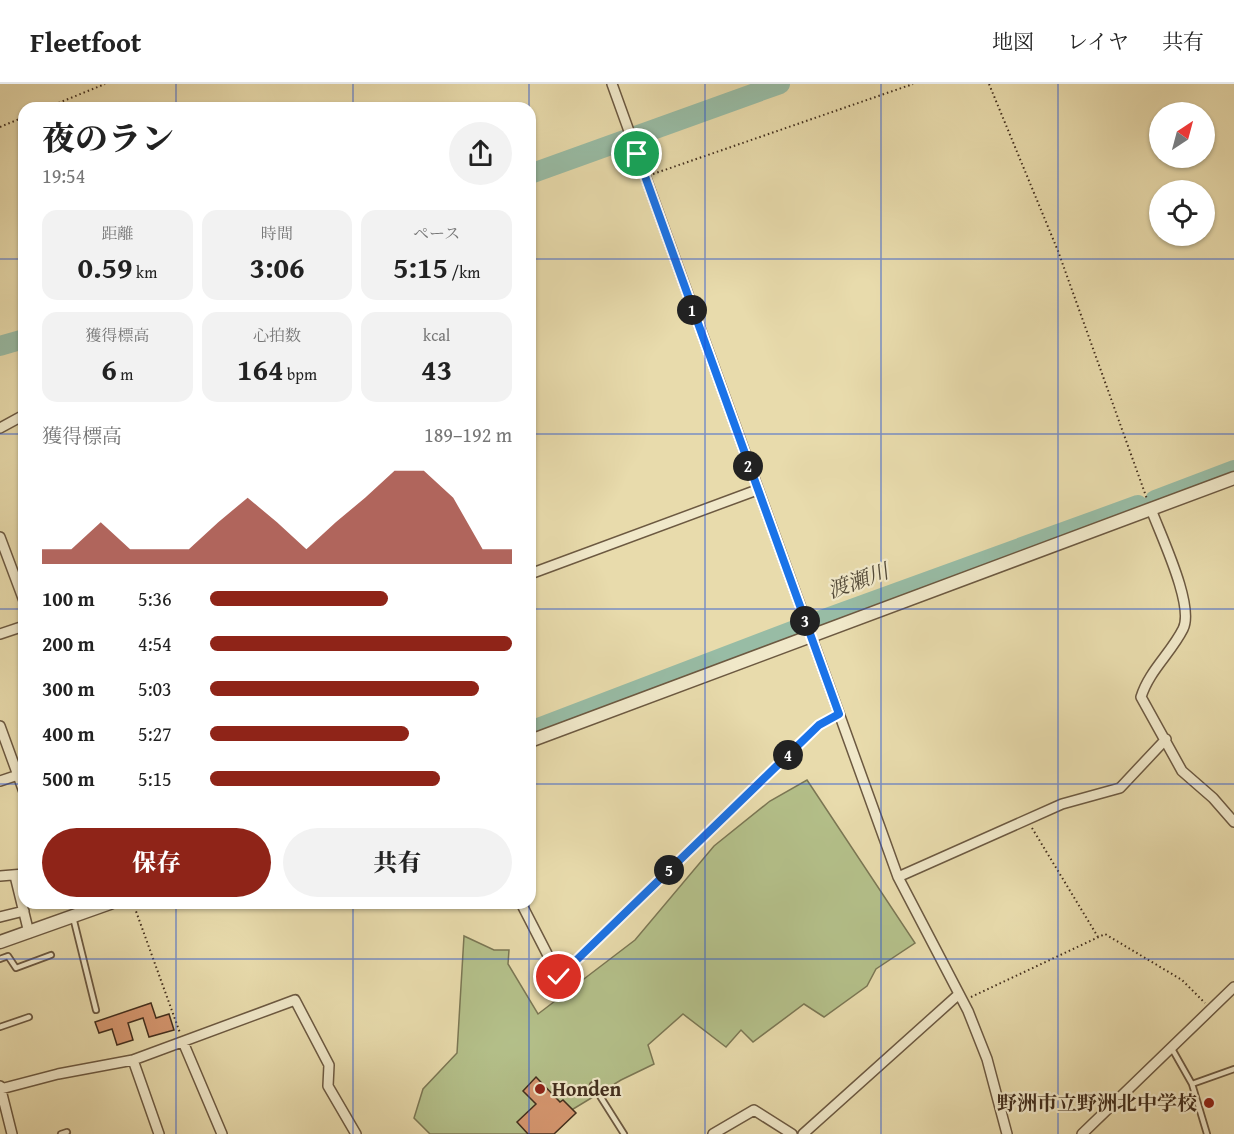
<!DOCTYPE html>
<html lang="ja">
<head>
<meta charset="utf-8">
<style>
	body { margin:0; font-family:"Gentium Book Plus","Noto Serif JP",serif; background:#f2f2f2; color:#222; height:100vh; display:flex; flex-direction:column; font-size:22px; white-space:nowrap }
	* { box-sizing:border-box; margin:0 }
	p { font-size:20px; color:#767676 }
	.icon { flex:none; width:33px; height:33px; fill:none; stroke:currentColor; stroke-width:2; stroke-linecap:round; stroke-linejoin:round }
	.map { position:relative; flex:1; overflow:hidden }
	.drawer { position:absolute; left:18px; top:18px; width:518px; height:807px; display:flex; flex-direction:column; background:#fff; border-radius:18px; box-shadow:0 2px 4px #0004 }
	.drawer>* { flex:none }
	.needle { width:39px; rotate:36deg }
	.controls { position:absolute; left:1149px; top:18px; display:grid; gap:12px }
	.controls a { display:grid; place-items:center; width:66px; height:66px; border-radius:50%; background:#fff; box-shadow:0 2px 4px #0004; font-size:30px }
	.pin { position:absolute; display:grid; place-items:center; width:51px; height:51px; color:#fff; margin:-26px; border:3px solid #fff; border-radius:50%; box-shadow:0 2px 6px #0007 }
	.km { position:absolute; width:30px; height:30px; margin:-15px; border-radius:50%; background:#222; color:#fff; font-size:16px; line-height:30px; text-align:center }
	.round { display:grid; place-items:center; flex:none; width:63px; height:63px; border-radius:32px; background:#f2f2f2 }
	.summary { display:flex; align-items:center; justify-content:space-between; height:102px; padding:0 24px }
	h1 { font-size:33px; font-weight:800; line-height:45px }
	.figures { display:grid; grid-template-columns:repeat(3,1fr); gap:9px; height:102px; padding:6px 24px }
	.figures div { display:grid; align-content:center; border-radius:15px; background:#f2f2f2; text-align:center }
	.figures b { font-size:30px; font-weight:800 }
	.figures small { font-size:16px; font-weight:400 }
	.figures p { font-size:16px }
	.chart { height:168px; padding:12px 24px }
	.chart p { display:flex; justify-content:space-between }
	.chart svg { width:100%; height:108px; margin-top:6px; fill:#8f2418; opacity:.7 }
	.action { display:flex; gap:12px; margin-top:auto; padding:12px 24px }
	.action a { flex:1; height:69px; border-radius:36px; background:#8f2418; color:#fff; font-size:24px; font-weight:800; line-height:69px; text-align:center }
	.action a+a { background:#f2f2f2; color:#222 }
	ul { padding:0 24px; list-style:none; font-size:20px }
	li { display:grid; grid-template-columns:96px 72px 1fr; align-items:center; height:45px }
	li i { height:15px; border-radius:8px; background:#8f2418 }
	header { display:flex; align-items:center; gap:36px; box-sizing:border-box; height:84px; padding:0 30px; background:#fff; border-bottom:2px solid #e0e0e0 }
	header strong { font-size:28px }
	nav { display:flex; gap:33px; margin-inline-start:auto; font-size:21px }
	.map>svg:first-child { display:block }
	.green { fill:#b4c08a; stroke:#7b7754; stroke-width:1.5 }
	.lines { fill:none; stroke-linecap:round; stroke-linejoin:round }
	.river { stroke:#98bca5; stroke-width:20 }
	.building { fill:#d69770; stroke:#422e1d; stroke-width:1.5 }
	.service-casing { stroke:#6c5941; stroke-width:8 }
	.minor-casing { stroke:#6c5941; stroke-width:12 }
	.tertiary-casing { stroke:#6c5941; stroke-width:15 }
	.path { stroke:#422e1d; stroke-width:2; stroke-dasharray:1.5 3; stroke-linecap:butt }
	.service { stroke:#f0e8c9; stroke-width:4.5 }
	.minor { stroke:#f0e8c9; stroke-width:9 }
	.tertiary { stroke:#f0e8c9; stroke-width:12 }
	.route-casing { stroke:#fff; stroke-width:12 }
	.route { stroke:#1a73e8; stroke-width:8 }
	.grid { fill:none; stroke:#1d4ed8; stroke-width:1.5; stroke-opacity:0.55 }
	.poi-dot { fill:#8f2418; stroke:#f0e8c9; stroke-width:2 }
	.labels { text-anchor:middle; stroke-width:4.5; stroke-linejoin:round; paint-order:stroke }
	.poi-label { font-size:20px; font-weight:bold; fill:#422e1d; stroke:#f0e8c9; text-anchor:start }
	.water-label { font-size:21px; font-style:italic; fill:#534a38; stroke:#f0e8c9 }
</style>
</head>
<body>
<header>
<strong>Fleetfoot</strong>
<nav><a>地図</a><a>レイヤ</a><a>共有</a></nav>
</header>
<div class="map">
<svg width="1234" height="1050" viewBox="0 0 1234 1050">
	<rect width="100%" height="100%" fill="#e8dbac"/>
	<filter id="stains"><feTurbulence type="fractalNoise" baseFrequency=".00333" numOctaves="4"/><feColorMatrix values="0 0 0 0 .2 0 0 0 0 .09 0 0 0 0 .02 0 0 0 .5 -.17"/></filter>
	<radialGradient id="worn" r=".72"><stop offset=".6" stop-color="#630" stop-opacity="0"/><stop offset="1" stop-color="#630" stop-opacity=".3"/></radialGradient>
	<path class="green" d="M807 696 915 859 876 885 867 902 824 933 804 920 753 958 741 946 726 963 683 930 648 961 654 980 621 996 532 1050H430L414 1034 423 1005 457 969 464 852 494 866H509L508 880 538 930 635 856 714 762 770 717Z"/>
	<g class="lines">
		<path class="river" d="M530 90 780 0
			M0 262 24 255
			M1155 416 1234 386
			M530 647 821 536 1138 421"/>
	</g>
	<path class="building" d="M151 919 156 934 169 930 174 946 149 953 143 934 128 939 133 956 117 961 112 945 99 949 95 938Z
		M536 993 560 1018 563 1016 576 1029 554 1050H528L517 1038 536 1020 523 1007Z"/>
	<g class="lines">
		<g class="service-casing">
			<path id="service" d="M73 833 96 926
				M0 875 8 872 16 884 51 871
				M0 943 29 933
				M1171 963 1192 1000
				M593 1001 624 1050
				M61 1050 67 1048
				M1207 1050 1192 1000 1234 985"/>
		</g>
		<g class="minor-casing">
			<path id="minor" d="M612 0 898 793 968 927 987 975 1007 1050
				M0 344 24 331
				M1151 425C1160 450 1195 522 1183 545 1171 569 1149 587 1141 613L1182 687 1213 714 1234 738
				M0 453 24 517
				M530 490 757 406
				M0 550 24 542
				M0 642 24 708
				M0 697 24 689
				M0 792 24 790
				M15 792 29 849
				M898 793 1062 720 1120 704 1166 655
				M521 819 559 893
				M0 833 24 827
				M183 958 222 1050
				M133 976 159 1050
				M0 1002 12 1050
				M1 1005 58 990 133 976 295 916 329 981 328 1002 356 1050
				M713 1050 754 1026 792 1050
				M803 1050 959 910
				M1082 1050 1234 903"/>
		</g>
		<g class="tertiary-casing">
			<path id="tertiary" d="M530 657 1234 394
				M0 858 110 819"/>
		</g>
		<path class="path" d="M989 0 1058 167 1147 415
			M46 24 105 0
			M0 43 24 33
			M653 90 913 0
			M1032 744 1098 853
			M133 819 180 949
			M566 886 819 641 831 634
			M971 913 1105 850 1182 896 1205 919"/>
		<use href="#service" class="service"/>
		<use href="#minor" class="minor"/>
		<use href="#tertiary" class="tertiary"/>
	</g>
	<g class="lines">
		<g class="route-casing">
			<path id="route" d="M559 893 819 641 839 630 637 70"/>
		</g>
		<use href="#route" class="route"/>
	</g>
	<path class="grid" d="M176 0V24M353 0V24M529 0V24M705 0V1050M881 0V1050M1058 0V1050M0 175H24M530 175H1234M0 350H24M530 350H1234M0 525H24M530 525H1234M0 700H24M530 700H1234M176 819V1050M353 819V1050M529 819V1050M0 875H1234"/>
	<g class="poi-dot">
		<circle cx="540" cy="1005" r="6"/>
		<circle cx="1209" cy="1019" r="6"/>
	</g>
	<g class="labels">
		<g class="poi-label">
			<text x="552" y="1012">Honden</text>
			<text x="1197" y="1026" text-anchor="end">野洲市立野洲北中学校</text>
		</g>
		<g class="water-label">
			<text transform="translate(858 497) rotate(-20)" y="7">渡瀬川</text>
		</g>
	</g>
	<rect width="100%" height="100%" filter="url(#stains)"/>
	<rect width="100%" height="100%" fill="url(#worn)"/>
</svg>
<div class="controls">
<a><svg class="needle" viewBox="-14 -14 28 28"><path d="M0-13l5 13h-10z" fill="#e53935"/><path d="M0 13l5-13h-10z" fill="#767676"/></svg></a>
<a><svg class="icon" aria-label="locate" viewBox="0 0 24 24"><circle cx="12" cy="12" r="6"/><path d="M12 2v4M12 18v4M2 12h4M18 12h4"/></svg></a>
</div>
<div class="pin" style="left:637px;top:70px;background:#1e9e55"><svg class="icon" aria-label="arrive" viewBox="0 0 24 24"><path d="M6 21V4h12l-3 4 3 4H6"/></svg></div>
<div class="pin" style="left:559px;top:893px;background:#d93025"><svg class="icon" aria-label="check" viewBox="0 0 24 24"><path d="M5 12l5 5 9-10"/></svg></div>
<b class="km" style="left:692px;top:226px">1</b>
<b class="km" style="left:748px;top:382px">2</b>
<b class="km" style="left:805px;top:537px">3</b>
<b class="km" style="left:788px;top:671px">4</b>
<b class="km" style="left:669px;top:786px">5</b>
<section class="drawer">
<div class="summary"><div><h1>夜のラン</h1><p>19:54</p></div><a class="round"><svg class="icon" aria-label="share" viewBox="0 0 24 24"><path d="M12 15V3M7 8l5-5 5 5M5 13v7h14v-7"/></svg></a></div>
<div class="figures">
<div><p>距離</p><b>0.59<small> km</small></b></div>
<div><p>時間</p><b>3:06</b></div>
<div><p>ペース</p><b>5:15<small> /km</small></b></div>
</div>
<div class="figures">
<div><p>獲得標高</p><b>6<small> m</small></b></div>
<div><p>心拍数</p><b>164<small> bpm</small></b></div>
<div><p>kcal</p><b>43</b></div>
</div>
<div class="chart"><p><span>獲得標高</span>189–192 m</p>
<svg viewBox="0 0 160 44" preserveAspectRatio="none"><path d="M0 44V38L10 38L20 27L30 38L40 38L50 38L60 27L70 17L80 27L90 38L100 27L110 17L120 6L130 6L140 17L150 38L160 38V44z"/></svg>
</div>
<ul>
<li><b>100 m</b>5:36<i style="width:59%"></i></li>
<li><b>200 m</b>4:54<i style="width:100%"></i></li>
<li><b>300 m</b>5:03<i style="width:89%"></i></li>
<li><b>400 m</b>5:27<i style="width:66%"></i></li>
<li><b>500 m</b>5:15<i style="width:76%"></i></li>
</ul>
<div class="action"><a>保存</a><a>共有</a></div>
</section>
</div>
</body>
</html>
